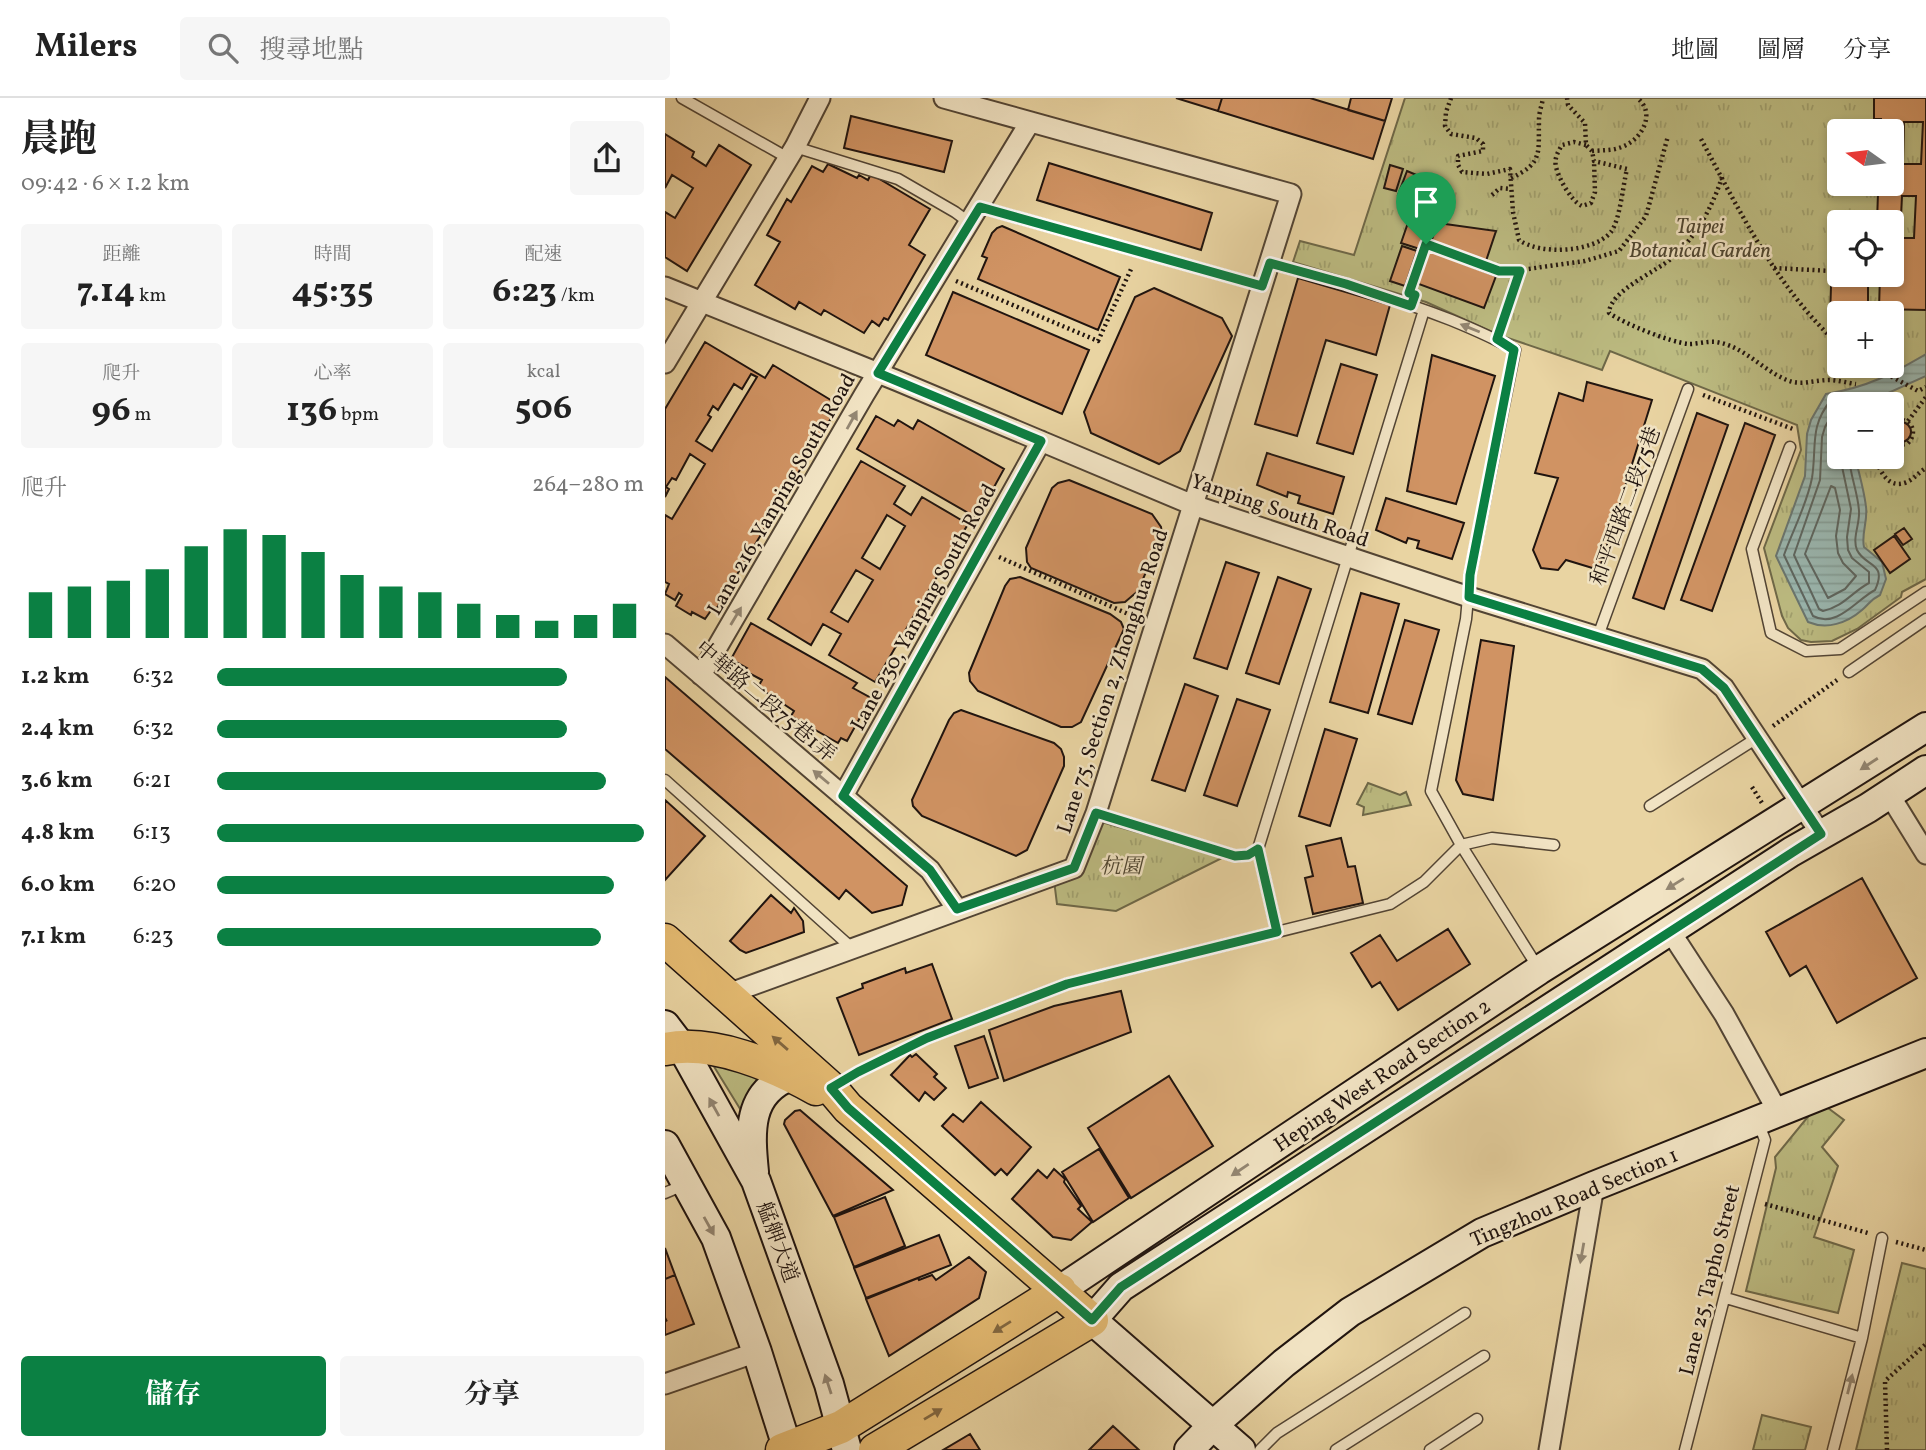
<!DOCTYPE html>
<html lang="zh-TW">
<head>
<meta charset="utf-8">
<style>
	body { margin:0; font-family:Vollkorn,"Noto Serif TC",serif; background:#f6f6f6; color:#222; height:100vh; display:flex; flex-direction:column; font-size:26px; white-space:nowrap }
	* { box-sizing:border-box; margin:0 }
	p { font-size:23px; color:#767676 }
	.icon { flex:none; width:38px; height:38px; fill:none; stroke:currentColor; stroke-width:2; stroke-linecap:round; stroke-linejoin:round }
	.map { position:relative; flex:1; overflow:hidden }
	.details { display:flex; flex-direction:column; background:#fff; width:665px }
	.details>* { flex:none }
	.needle { width:46px; rotate:284deg }
	.controls { position:absolute; left:1162px; top:21px; display:grid; gap:14px }
	.controls a { display:grid; place-items:center; width:77px; height:77px; border-radius:7px; background:#fff; box-shadow:0 4px 10px #0003; font-size:35px }
	.pin { position:absolute; display:grid; place-items:center; width:60px; height:60px; color:#fff; margin:-72px -30px; border-radius:50% 50% 50% 0; rotate:-45deg; box-shadow:0 0 7px #0007 }
	.pin .icon { rotate:45deg }
	.round { display:grid; place-items:center; flex:none; width:74px; height:74px; border-radius:7px; background:#f6f6f6 }
	.headline { display:flex; align-items:center; justify-content:space-between; height:119px; padding:0 21px }
	h1 { font-size:38px; font-weight:700; line-height:52px }
	.metrics { display:grid; grid-template-columns:repeat(3,1fr); gap:10px; height:119px; padding:7px 21px }
	.metrics div { display:grid; align-content:center; border-radius:7px; background:#f6f6f6; text-align:center }
	.metrics b { font-size:35px; font-weight:700 }
	.metrics small { font-size:19px; font-weight:400 }
	.metrics p { font-size:19px }
	.chart { height:196px; padding:14px 21px }
	.chart p { display:flex; justify-content:space-between }
	.chart svg { width:100%; height:126px; margin-top:7px; stroke:#0b8043; stroke-width:6 }
	.cta { display:flex; gap:14px; margin-top:auto; padding:14px 21px }
	.cta a { flex:1; height:80px; border-radius:7px; background:#0b8043; color:#fff; font-size:28px; font-weight:700; line-height:80px; text-align:center }
	.cta a+a { background:#f6f6f6; color:#222 }
	ul { padding:0 21px; list-style:none; font-size:23px }
	li { display:grid; grid-template-columns:112px 84px 1fr; align-items:center; height:52px }
	li i { height:18px; border-radius:9px; background:#0b8043 }
	header { display:flex; align-items:center; gap:42px; box-sizing:border-box; height:98px; padding:0 35px; background:#fff; border-bottom:2px solid #e0e0e0 }
	header strong { font-size:33px }
	nav { display:flex; gap:38px; margin-inline-start:auto; font-size:24px }
	.search { width:490px; height:63px; background:#f6f6f6; display:flex; align-items:center; gap:18px; box-sizing:border-box; padding:0 24px; border-radius:7px; color:#767676; font-size:26px }
	main { display:flex; flex:1; min-height:0 }
	.map>svg:first-child { display:block }
	.green { fill:#bcbb81; stroke:#6e6848; stroke-width:2 }
	.park { fill:url(#park-tufts); stroke:#6e6848; stroke-width:2; fill-rule:evenodd }
	.water { fill:url(#water-rules); stroke:#69756f; stroke-width:2 }
	.lines { fill:none; stroke-linecap:round; stroke-linejoin:round }
	.shore { stroke:#5d655f; stroke-width:2 }
	.building { fill:#d09363; stroke:#20140f; stroke-width:2; fill-rule:evenodd }
	.lane-casing { stroke:#524434; stroke-width:13 }
	.street-casing { stroke:#524434; stroke-width:23 }
	.secondary-casing { stroke:#20140f; stroke-width:32 }
	.primary-casing { stroke:#20140f; stroke-width:35 }
	.path { stroke:#20140f; stroke-width:4.5; stroke-dasharray:2 3.5; stroke-linecap:butt }
	.lane { stroke:#f1e3c3; stroke-width:10 }
	.street { stroke:#f1e3c3; stroke-width:19 }
	.secondary { stroke:#f1e3c3; stroke-width:28 }
	.primary { stroke:#e4ba71; stroke-width:32 }
	.oneway { fill:#938672 }
	.oneway2 { fill:#826740 }
	.route-casing { stroke:#fff; stroke-width:14 }
	.route { stroke:#0b8043; stroke-width:9 }
	.labels { text-anchor:middle; stroke-width:5; stroke-linejoin:round; paint-order:stroke }
	.park-label { font-size:21px; font-style:italic; fill:#4f4631; stroke:#f1e3c3 }
	.street-label { font-size:21px; fill:#20140f; stroke:#f1e3c3 }
</style>
</head>
<body>
<header>
<strong>Milers</strong>
<div class="search"><svg class="icon" aria-label="search" viewBox="0 0 24 24"><circle cx="10" cy="10" r="6"/><path d="M15 15l6 6"/></svg>搜尋地點</div>
<nav><a>地圖</a><a>圖層</a><a>分享</a></nav>
</header>
<main>
<section class="details">
<div class="headline"><div><h1>晨跑</h1><p>09:42 · 6 × 1.2 km</p></div><a class="round"><svg class="icon" aria-label="share" viewBox="0 0 24 24"><path d="M12 15V3M7 8l5-5 5 5M5 13v7h14v-7"/></svg></a></div>
<div class="metrics">
<div><p>距離</p><b>7.14<small> km</small></b></div>
<div><p>時間</p><b>45:35</b></div>
<div><p>配速</p><b>6:23<small> /km</small></b></div>
</div>
<div class="metrics">
<div><p>爬升</p><b>96<small> m</small></b></div>
<div><p>心率</p><b>136<small> bpm</small></b></div>
<div><p>kcal</p><b>506</b></div>
</div>
<div class="chart"><p><span>爬升</span>264–280 m</p>
<svg viewBox="0 0 160 44" preserveAspectRatio="none"><path d="M5 44V28M15 44V26M25 44V24M35 44V20M45 44V12M55 44V6M65 44V8M75 44V14M85 44V22M95 44V26M105 44V28M115 44V32M125 44V36M135 44V38M145 44V36M155 44V32"/></svg>
</div>
<ul>
<li><b>1.2 km</b>6:32<i style="width:82%"></i></li>
<li><b>2.4 km</b>6:32<i style="width:82%"></i></li>
<li><b>3.6 km</b>6:21<i style="width:91%"></i></li>
<li><b>4.8 km</b>6:13<i style="width:100%"></i></li>
<li><b>6.0 km</b>6:20<i style="width:93%"></i></li>
<li><b>7.1 km</b>6:23<i style="width:90%"></i></li>
</ul>
<div class="cta"><a>儲存</a><a>分享</a></div>
</section>
<div class="map">
<svg width="1261" height="1352" viewBox="0 0 1261 1352">
	<defs>
		<pattern id="park-tufts" width="24" height="20" patternUnits="userSpaceOnUse" patternTransform="scale(1.75)"><rect width="24" height="20" fill="#bcbb81"/><path d="M3 7l-1-3M5 7V3M7 7l1-3M15 17l-1-3M17 17v-4M19 17l1-3" fill="none" stroke="#a1a06e"/></pattern>
		<pattern id="water-rules" width="6" height="5" patternUnits="userSpaceOnUse" patternTransform="scale(1.75)"><rect width="6" height="5" fill="#9ab6af"/><path d="M0 2.5h6" fill="none" stroke="#849c95"/></pattern>
	</defs>
	<rect width="100%" height="100%" fill="#e9d4a2"/>
	<filter id="stains"><feTurbulence type="fractalNoise" baseFrequency=".00286" numOctaves="4"/><feColorMatrix values="0 0 0 0 .2 0 0 0 0 .09 0 0 0 0 .02 0 0 0 .5 -.17"/></filter>
	<radialGradient id="worn" r=".72"><stop offset=".6" stop-color="#630" stop-opacity="0"/><stop offset="1" stop-color="#630" stop-opacity=".3"/></radialGradient>
	<path class="green" d="M48 967 89 975 93 984 77 1014Z"/>
	<path class="park" d="M740 0H1261V481L1237 494 1236 499 1192 531 1167 543 1146 544 1136 542 1123 530 1117 518 1099 450 1136 352 1132 327 945 253 937 272 834 237 761 204 628 164 635 143 689 157ZM1174 33H1227V86H1174ZM1174 124H1227V177H1174ZM1174 215H1227V268H1174ZM1174 306H1227V359H1174Z
		M703 685 735 697 741 694 746 707 698 717 699 709 692 706Z
		M433 723 559 759 451 813 392 806 389 782Z
		M1155 1004 1179 1022 1157 1049 1173 1068 1149 1139 1189 1152 1173 1215 1081 1193 1111 1070 1110 1059Z
		M1237 1165 1261 1171V1352H1191Z
		M1097 1317 1146 1329 1140 1352H1088Z"/>
	<path class="water" d="M1261 256V278L1199 306H1174V359H1190C1194 375 1199 392 1201 409 1203 423 1196 436 1199 449L1217 464 1221 481 1215 497C1205 502 1205 505 1197 512 1182 525 1162 532 1143 524L1111 458 1140 378 1142 336 1146 322 1161 296C1203 289 1225 277 1261 256Z"/>
	<g class="lines">
		<path class="shore" d="M1174 310 1170 311 1160 329 1157 339 1155 382 1129 457 1154 511 1158 513C1178 509 1187 494 1204 485V474L1187 460 1183 452 1182 439 1186 411 1175 359
			M1184 359C1185 377 1193 395 1194 413 1195 426 1187 440 1192 452 1200 469 1223 464 1210 492 1192 501 1172 531 1148 518L1119 457C1128 432 1142 406 1147 380 1152 348 1144 329 1166 302L1195 298 1198 300V306
			M1166 388 1170 390 1175 412 1171 438 1173 455 1178 465 1191 478 1180 491 1163 500 1140 456Z"/>
	</g>
	<path class="building" d="M511 0H557L553 13Z
		M557 0H645L720 23 708 61 553 13Z
		M686 0H727L720 23 683 12Z
		M1209 0H1261V212L1214 211 1215 177H1227V124H1212L1213 95H1219V86H1227V33H1216V21H1209ZM1239 24H1258L1256 66H1238ZM1237 98H1251L1249 140H1235Z
		M186 18 287 43 279 74 179 50Z
		M0 36 29 54 27 59 41 68 54 47 86 67 22 173 0 159V114L10 120 28 90 7 77 0 90Z
		M384 65 547 115 536 152 372 102Z
		M163 66 192 80 194 77 203 82 206 76 265 111 244 147 260 157 223 222 219 220 214 228 207 223 199 235 159 212 156 217 134 204 130 211 90 187 115 144 102 137 122 101 126 104 147 68 158 74Z
		M725 67 738 71 731 93 719 90Z
		M742 73 754 78 745 102 733 97Z
		M746 116 770 124 761 153 736 145Z
		M773 125 831 133 821 163 766 144Z
		M337 128 455 179 433 232 313 181 322 160 317 158 327 135 332 130Z
		M1168 129 1174 130V177H1203V215H1174V224L1167 223V219H1165Z
		M737 148 752 153 740 188 725 183Z
		M763 152 831 178 819 210 751 185Z
		M633 180 725 207 711 257 661 242 632 338 590 326Z
		M489 190 557 220 567 238 515 353 494 366 426 335 419 314 470 199Z
		M288 194 424 252 397 316 261 257Z
		M40 244 100 280 108 267 174 307 50 513 47 511 40 521 27 514 26 517 11 508 17 497 14 495 10 502 0 496 4 486 0 484V417L7 421 40 366 25 356 11 382 7 380 1 389 4 391 0 399V311ZM86 276 92 279 47 353 31 343 46 319 43 317 48 308 53 312 69 286 77 291Z
		M767 257 830 278 791 406 742 393Z
		M676 266 712 277 688 356 652 345Z
		M922 284 987 302 934 472 901 462 893 472 876 470 868 452 893 380 870 375 894 295 918 303Z
		M1032 315 1063 327 999 511 968 500Z
		M211 318 229 328 233 322 248 331 253 322 339 371 312 420 192 351Z
		M1226 334a10 10 0 1 1 20 0a10 10 0 1 1-20 0Z
		M1080 325 1110 337 1047 513 1016 502Z
		M602 355 679 379 668 416 633 405 635 398 623 394 622 399 592 387Z
		M196 363 240 388 229 406 246 417 257 399 303 426 210 584 164 557 176 536 158 526 146 547 103 521ZM222 417 240 428 215 471 197 460ZM191 472 208 482 183 524 166 514Z
		M404 382 487 416 496 429 497 436 473 493 460 504 449 505 366 470 362 464 361 450 387 390 393 385Z
		M721 400 799 425 787 461 752 450 754 443 743 440 741 445 711 432Z
		M1239 430 1247 441 1238 447 1230 436Z
		M1229 438 1245 461 1225 475 1209 452Z
		M561 464 594 475 562 571 529 560Z
		M355 479 445 516 456 524 459 531 416 624 407 629H396L313 593 305 583 304 575 340 488 345 481Z
		M613 479 646 491 614 586 581 575Z
		M696 495 734 506 703 615 665 604Z
		M740 522 774 532 747 626 713 616Z
		M86 525 192 585 188 590 206 600 182 643 176 640 173 645 126 618 129 613 93 589 97 582 80 573 82 570 66 561Z
		M816 542 849 548 828 702 798 696 791 682Z
		M0 579 242 788 237 807 207 815 181 792 174 801 0 651Z
		M520 586 553 598 520 693 487 682Z
		M572 601 605 612 572 708 539 697Z
		M296 612 389 645 396 651 399 659V668L362 752 351 758 257 718 248 708 247 702 284 622 289 615Z
		M660 631 692 641 665 728 634 718Z
		M0 702 40 738 0 782Z
		M676 740 683 769 690 768 698 805 648 816 640 780 648 778 641 748Z
		M1197 780 1252 880 1172 925 1141 868 1125 878 1101 834Z
		M106 797 126 815 129 810 138 823 139 834 81 855 75 852 65 843Z
		M783 831 805 866 733 912 715 884 707 889 686 855 715 837 732 863Z
		M267 866 287 921 194 957 172 900 198 890 197 886 240 870 241 875Z
		M456 893 466 934 339 983 324 932 389 908Z
		M319 938 333 980 304 990 290 948Z
		M251 956 272 976 269 979 281 990 269 1002 260 994 254 1003 226 977 245 957 247 959Z
		M504 978 548 1048 466 1100 423 1030Z
		M316 1004 366 1049 342 1077 336 1071 330 1077 277 1028 288 1016 298 1024Z
		M135 1012 228 1092 168 1118 119 1026 120 1022 130 1013Z
		M434 1051 464 1100 428 1124 397 1074Z
		M389 1071 400 1081 399 1084 416 1108 413 1111 427 1124 406 1142 388 1139 347 1101 373 1072 382 1080Z
		M220 1099 240 1148 189 1169 169 1119Z
		M274 1137 286 1167 201 1200 189 1170Z
		M0 1150 10 1177 0 1181Z
		M304 1159 321 1174 314 1200 224 1258 201 1201 253 1180 254 1182 267 1177 271 1182Z
		M10 1177 29 1226 0 1237V1181Z
		M448 1328 474 1352H424Z
		M305 1336 315 1352H278Z"/>
	<g class="lines">
		<g class="lane-casing">
			<path id="lane" d="M17 0 123 60
				M130 49 233 81 290 114 305 125
				M315 109 597 188
				M605 165C666 182 727 199 786 222 808 231 829 240 850 252L805 477 801 521 766 693 796 747 872 868
				M1125 349 1087 451 1106 535 1141 553 1175 551 1261 494
				M933 538 1023 291
				M1184 574 1261 521
				M0 682 188 851
				M985 708 1092 640
				M431 715 570 758 583 757 593 751 759 212
				M593 751 612 834
				M169 988 193 974 262 940 402 886 725 806 759 784 796 747 827 740 889 747
				M0 1095 19 1087
				M1061 1200 1197 1240
				M595 1352 612 1335 800 1215
				M671 1352 819 1258
				M765 1352 812 1321
				M1020 1352 1100 1042 1093 1024
				M1168 1352 1197 1240 1217 1140"/>
		</g>
		<g class="street-casing">
			<path id="street" d="M0 189 233 283 528 407 804 499 1037 571 1059 590 1156 736
				M0 265 130 49 155 0
				M0 546 265 772 292 811
				M36 577 199 297 365 24
				M1224 696 1261 756
				M178 698 376 343
				M1005 833 1059 916 1113 1014
				M60 897 409 770 431 715 626 96 279 0
				M0 1286 92 1254
				M884 1352 929 1088"/>
		</g>
		<g class="secondary-casing">
			<path id="secondary" d="M0 927 16 948 91 1083 164 1286 182 1352
				M0 1047 51 1140 92 1254 123 1352
				M89 1074C85 1034 82 995 125 978
				M395 1192 874 872 1261 629
				M524 1352 547 1328 619 1265 685 1214 817 1135 929 1088 1261 955
				M576 1352 427 1222 456 1189 1126 754 1203 710 1261 672"/>
		</g>
		<g class="primary-casing">
			<path id="primary" d="M0 842 166 990 183 1010 427 1222 210 1352
				M0 951C48 941 110 968 151 991
				M117 1352 176 1329 395 1192"/>
		</g>
		<path class="path" d="M786 0 781 14 780 28 786 36 811 40 818 46V53L793 58V67L797 74 822 76 845 71 848 114 854 142C875 157 928 155 946 134 955 122 958 87 962 71L929 63 927 53 921 47 920 25 903 7 902 0
			M1036 41C1075 114 1112 190 1174 247
			M921 47 909 44 897 47C893 54 889 60 891 69 894 81 906 103 917 108L926 105 930 94 929 63
			M927 53C938 52 949 53 959 48 978 40 991 14 972 0
			M1057 79C1048 108 1031 139 1008 159 992 174 945 192 944 215 960 226 1004 244 1024 246 1033 246 1042 243 1051 244 1079 248 1097 272 1122 282 1135 288 1150 282 1164 282 1173 282 1182 285 1191 286
			M846 80C879 65 873 54 874 22 874 14 877 7 878 0
			M827 97 835 90 846 91
			M1109 170 1167 173
			M291 183 433 243 467 169
			M745 190 761 146 834 173H855
			M837 227 856 172 920 163 954 153 981 118 1003 38
			M1207 268 1253 293 1261 289
			M1038 297 1128 331
			M1243 323 1261 299
			M1227 324C1243 316 1256 333 1242 346L1233 347 1227 344
			M1210 359C1215 373 1223 392 1242 384 1249 381 1254 374 1261 370
			M334 459 470 519
			M1108 628 1172 582
			M1087 689 1097 705
			M1100 1106 1203 1135
			M1231 1144 1261 1152
			M0 1222 4 1220
			M1222 1352 1220 1283 1261 1246"/>
		<use href="#lane" class="lane"/>
		<use href="#street" class="street"/>
		<use href="#secondary" class="secondary"/>
		<use href="#primary" class="primary"/>
	</g>
	<defs><path id="oneway-solid" d="M-6-.8H1V-3.2L6.5 0L1 3.2V.8H-6Z" transform="scale(1.75)"/></defs>
	<g class="oneway">
		<use href="#oneway-solid" transform="translate(805 230) rotate(-158)"/>
		<use href="#oneway-solid" transform="translate(187 322) rotate(-61)"/>
		<use href="#oneway-solid" transform="translate(71 518) rotate(-59)"/>
		<use href="#oneway-solid" transform="translate(1204 666) rotate(147)"/>
		<use href="#oneway-solid" transform="translate(156 679) rotate(-140)"/>
		<use href="#oneway-solid" transform="translate(1010 786) rotate(148)"/>
		<use href="#oneway-solid" transform="translate(49 1009) rotate(-119)"/>
		<use href="#oneway-solid" transform="translate(575 1072) rotate(146)"/>
		<use href="#oneway-solid" transform="translate(44 1128) rotate(61)"/>
		<use href="#oneway-solid" transform="translate(917 1155) rotate(100)"/>
		<use href="#oneway-solid" transform="translate(163 1286) rotate(-108)"/>
		<use href="#oneway-solid" transform="translate(1185 1286) rotate(-76)"/>
	</g>
	<g class="oneway2">
		<use href="#oneway-solid" transform="translate(115 945) rotate(-139)"/>
		<use href="#oneway-solid" transform="translate(337 1229) rotate(148)"/>
		<use href="#oneway-solid" transform="translate(268 1316) rotate(-31)"/>
	</g>
	<g class="lines">
		<g class="route-casing">
			<path id="route" d="M315 109 597 188 605 165 681 186 746 208 750 197 744 195 761 146 834 173H855L832 241 849 252 805 477 804 499 1037 571 1059 590 1156 736 456 1189 427 1222 183 1010 166 990 193 974 262 940 402 886 612 834 593 751 583 757 570 758 431 715 409 770 292 811 265 772 178 698 376 343 213 275Z"/>
		</g>
		<use href="#route" class="route"/>
	</g>
	<g class="labels">
		<g class="park-label">
			<text x="1035" y="135">Taipei<tspan x="1035" dy="24">Botanical Garden</tspan></text>
			<text x="456" y="775">杭園</text>
		</g>
		<g class="street-label">
			<text transform="translate(116 396) rotate(-60)" y="7">Lane 216, Yanping South Road</text>
			<text transform="translate(960 408) rotate(-70)" y="7">和平西路二段75巷</text>
			<text transform="translate(615 412) rotate(19)" y="7">Yanping South Road</text>
			<text transform="translate(258 509) rotate(-61)" y="7">Lane 230, Yanping South Road</text>
			<text transform="translate(447 583) rotate(-72)" y="7">Lane 75, Section 2, Zhonghua Road</text>
			<text transform="translate(101 603) rotate(40)" y="7">中華路二段75巷1弄</text>
			<text transform="translate(717 977) rotate(-34)" y="7">Heping West Road Section 2</text>
			<text transform="translate(909 1099) rotate(-23)" y="7">Tingzhou Road Section 1</text>
			<text transform="translate(113 1144) rotate(70)" y="7">艋舺大道</text>
			<text transform="translate(1044 1182) rotate(-76)" y="7">Lane 25, Tapho Street</text>
		</g>
	</g>
	<rect width="100%" height="100%" filter="url(#stains)"/>
	<rect width="100%" height="100%" fill="url(#worn)"/>
</svg>
<div class="controls">
<a><svg class="needle" viewBox="-14 -14 28 28"><path d="M0-13l5 13h-10z" fill="#e53935"/><path d="M0 13l5-13h-10z" fill="#767676"/></svg></a>
<a><svg class="icon" aria-label="locate" viewBox="0 0 24 24"><circle cx="12" cy="12" r="6"/><path d="M12 2v4M12 18v4M2 12h4M18 12h4"/></svg></a>
<a>+</a>
<a>−</a>
</div>
<div class="pin" style="left:761px;top:146px;background:#1e9e55"><svg class="icon" aria-label="arrive" viewBox="0 0 24 24"><path d="M6 21V4h12l-3 4 3 4H6"/></svg></div>
</div>
</main>
</body>
</html>
